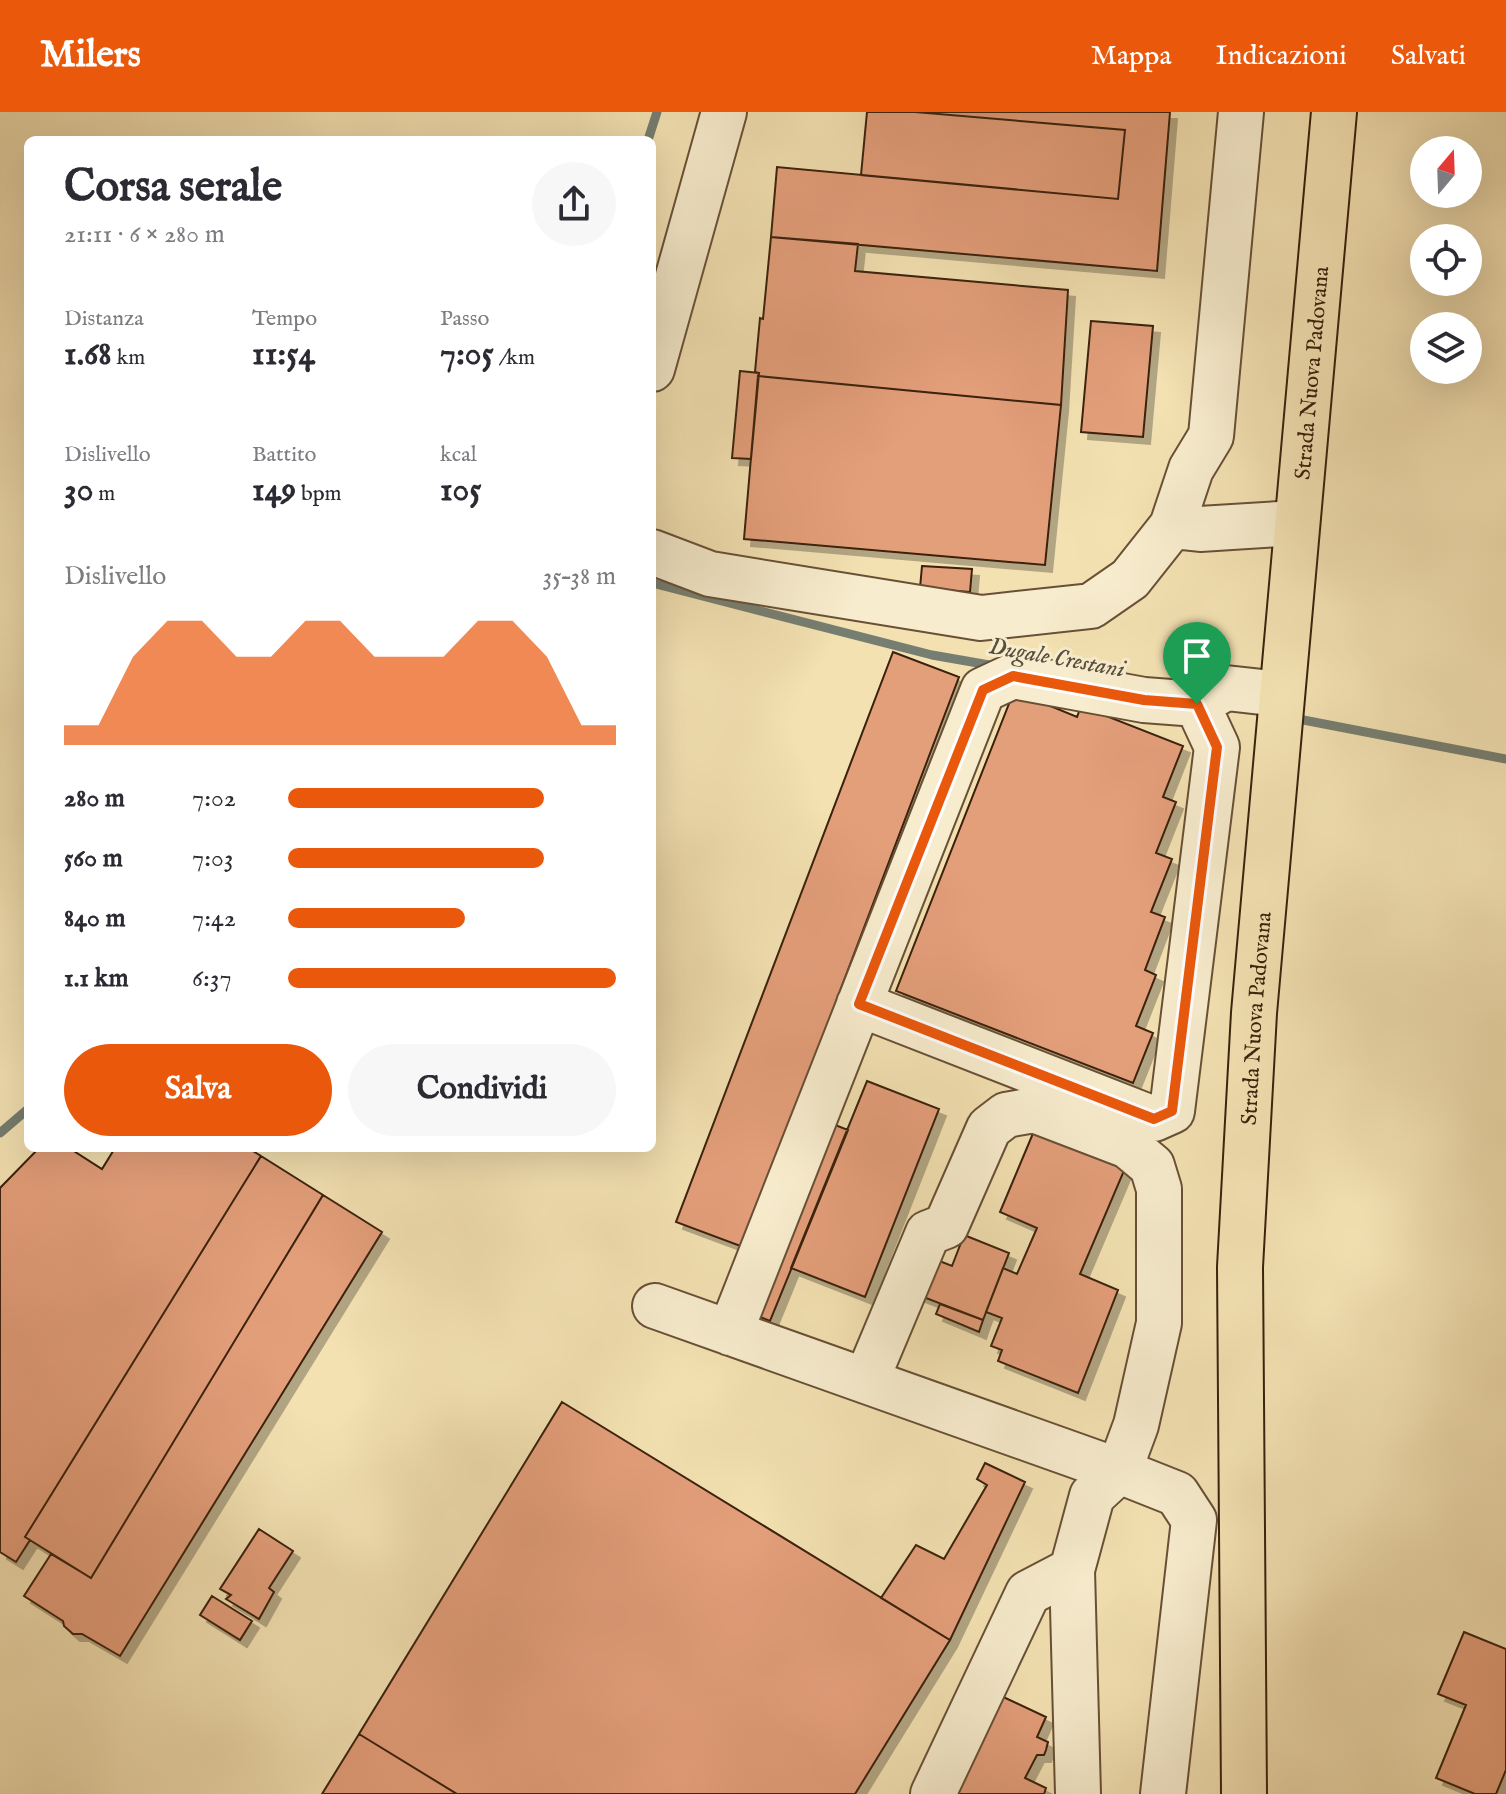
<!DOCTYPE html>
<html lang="it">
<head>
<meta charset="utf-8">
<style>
	body { margin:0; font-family:"IM FELL English",serif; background:#f7f7f7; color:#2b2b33; height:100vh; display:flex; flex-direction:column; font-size:30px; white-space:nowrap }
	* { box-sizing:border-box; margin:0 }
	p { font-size:26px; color:#7c7c81 }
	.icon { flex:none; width:44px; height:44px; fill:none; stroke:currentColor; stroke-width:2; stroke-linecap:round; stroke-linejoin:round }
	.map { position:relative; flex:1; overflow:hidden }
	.side { position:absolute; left:24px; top:24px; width:632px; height:1016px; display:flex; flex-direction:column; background:#fff; border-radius:12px; box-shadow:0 8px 32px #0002 }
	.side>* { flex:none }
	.needle { width:52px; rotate:19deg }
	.controls { position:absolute; left:1410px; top:24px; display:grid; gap:16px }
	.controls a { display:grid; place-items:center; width:72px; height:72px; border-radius:50%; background:#fff; box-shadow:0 8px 32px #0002; font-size:40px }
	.pin { position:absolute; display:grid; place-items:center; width:68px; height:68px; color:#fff; margin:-82px -34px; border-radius:50% 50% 50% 0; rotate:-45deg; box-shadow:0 0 8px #0007 }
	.pin .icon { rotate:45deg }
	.round { display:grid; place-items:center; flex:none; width:84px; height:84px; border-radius:42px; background:#f7f7f7 }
	.head { display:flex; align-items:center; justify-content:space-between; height:136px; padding:0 40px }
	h1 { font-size:44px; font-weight:800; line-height:60px }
	.figures { display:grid; grid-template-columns:repeat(3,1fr); gap:12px; height:136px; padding:8px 40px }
	.figures div { display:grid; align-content:center }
	.figures b { font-size:34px; font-weight:800 }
	.figures small { font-size:22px; font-weight:400 }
	.figures p { font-size:22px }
	.chart { height:224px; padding:16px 40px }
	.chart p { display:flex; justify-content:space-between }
	.chart svg { width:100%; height:144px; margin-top:8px; fill:#ea580c; opacity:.7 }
	.action { display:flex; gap:16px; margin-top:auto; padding:16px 40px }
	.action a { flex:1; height:92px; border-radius:48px; background:#ea580c; color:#fff; font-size:32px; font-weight:800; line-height:92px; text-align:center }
	.action a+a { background:#f7f7f7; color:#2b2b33 }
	ul { padding:0 40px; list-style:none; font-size:26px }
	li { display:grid; grid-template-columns:128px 96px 1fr; align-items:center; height:60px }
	li i { height:20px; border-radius:10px; background:#ea580c }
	header { display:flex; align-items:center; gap:48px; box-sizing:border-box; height:112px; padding:0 40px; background:#ea580c; color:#fff }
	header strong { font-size:38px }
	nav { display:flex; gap:44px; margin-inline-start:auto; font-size:28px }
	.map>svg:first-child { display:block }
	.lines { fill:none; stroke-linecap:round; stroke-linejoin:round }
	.stream { stroke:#767e71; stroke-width:9 }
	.building { fill:#e39e7a; stroke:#3a200c; stroke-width:2; filter:url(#shadow) }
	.minor-casing { stroke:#685036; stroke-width:48 }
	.major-casing { stroke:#3a200c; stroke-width:48 }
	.minor { stroke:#f7eccd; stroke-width:44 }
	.major { stroke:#f3e1b2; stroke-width:44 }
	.route-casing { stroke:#fff; stroke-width:16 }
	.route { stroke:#ea580c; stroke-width:10 }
	.labels { text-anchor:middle; stroke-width:6; stroke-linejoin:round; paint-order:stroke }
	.street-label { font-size:22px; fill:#3a200c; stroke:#f7eccd }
	.water-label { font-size:24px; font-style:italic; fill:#584f3e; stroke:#f7eccd }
</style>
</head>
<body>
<header>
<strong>Milers</strong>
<nav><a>Mappa</a><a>Indicazioni</a><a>Salvati</a></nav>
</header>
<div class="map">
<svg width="1506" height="1682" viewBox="0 0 1506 1682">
	<defs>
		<filter id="shadow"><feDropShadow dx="7" dy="7" stdDeviation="0" flood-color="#0004"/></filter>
	</defs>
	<rect width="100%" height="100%" fill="#f3e1b2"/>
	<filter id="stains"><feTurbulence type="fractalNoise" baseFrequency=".0025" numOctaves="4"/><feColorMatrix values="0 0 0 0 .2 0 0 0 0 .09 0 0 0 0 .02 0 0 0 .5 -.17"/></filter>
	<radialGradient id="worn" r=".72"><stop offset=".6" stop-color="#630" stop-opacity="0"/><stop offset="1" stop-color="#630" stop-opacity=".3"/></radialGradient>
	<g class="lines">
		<path class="stream" d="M648 28 657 0
			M652 471 932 543 995 554
			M1293 606 1506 647
			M0 1021 28 997"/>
	</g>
	<path class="building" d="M867 0H915L1125 18 1118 87 861 63Z
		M915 0H1170L1157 159 771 125 777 55 1118 87 1125 18Z
		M771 125 858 132 855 159 1068 178 1061 293 758 264 759 261 755 260 760 206 763 207Z
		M1091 209 1153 214 1143 325 1081 320Z
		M740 259 759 261 751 347 732 346Z
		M758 264 1061 293 1045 453 744 427Z
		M922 454 972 457 970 480 920 476Z
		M893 540 959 565 743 1135 676 1110Z
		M1014 579 1077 605 1081 594 1183 634 1163 685 1176 690 1156 741 1172 747 1151 800 1165 805 1145 858 1156 863 1136 914 1153 921 1133 971 896 879Z
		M867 969 939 997 865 1185 791 1156Z
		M820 1007 848 1018 770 1209 745 1199Z
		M1034 1019 1129 1047 1080 1162 1118 1178 1078 1281 998 1249 1002 1238 991 1234 1002 1206 986 1200 1003 1156 1017 1162 1037 1116 1000 1100Z
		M39 1036H69L102 1057 115 1036H248L261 1044 25 1425 30 1428 16 1450 0 1440V1076Z
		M261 1044 323 1083 91 1466 25 1425Z
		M323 1083 382 1120 120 1544 82 1522H73L64 1514 63 1509 24 1484 51 1442 91 1466Z
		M964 1123 1009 1141 983 1208 918 1183 932 1146 952 1154Z
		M940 1192 983 1208 979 1220 936 1202Z
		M562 1290 950 1528 855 1682H457L359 1622Z
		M985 1351 1025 1370 950 1528 881 1486 916 1433 944 1447 987 1373 977 1367Z
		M259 1417 293 1439 269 1476 274 1480 259 1507 226 1487 231 1483 220 1477Z
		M212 1484 252 1509 240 1528 200 1503Z
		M1464 1520 1506 1537V1658L1496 1682H1475L1436 1666 1466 1593 1438 1582Z
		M999 1583 1046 1605 1037 1625 1048 1630 1046 1638 1044 1643H1037L1025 1666 1046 1676 1044 1682H953Z
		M359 1622 457 1682H322Z"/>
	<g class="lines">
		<g class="minor-casing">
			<path id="minor" d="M652 257 724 0
				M1172 414 1200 417 1296 411
				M652 440 710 462 981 506 1091 494 1130 467 1172 414 1191 357 1211 324 1241 0
				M859 892 1154 1007 1172 999 1217 635 1197 592
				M655 1194 1119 1359 1177 1382 1194 1408 1163 1682
				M730 1221 983 578 1013 564 1144 588 1197 592 1226 576 1280 582
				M866 1269 928 1121 946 1114 989 1016 1006 1003 1034 998 1128 1034 1152 1054 1159 1077V1211L1136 1313 1119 1359 1092 1384 1072 1458 1078 1682
				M933 1682 1028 1481 1072 1458"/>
		</g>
		<g class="major-casing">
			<g id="major">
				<path id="s1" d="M1244 1682 1240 1155 1254 901 1334 0"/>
			</g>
		</g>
		<use href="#minor" class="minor"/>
		<use href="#major" class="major"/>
	</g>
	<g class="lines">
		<g class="route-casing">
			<path id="route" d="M1013 564 1144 588 1197 592 1217 635 1172 999 1154 1007 859 892 983 578Z"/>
		</g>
		<use href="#route" class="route"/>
	</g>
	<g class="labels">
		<g class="street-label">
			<text dy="8" stroke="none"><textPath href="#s1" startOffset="1424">Strada Nuova Padovana</textPath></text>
			<text dy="8" stroke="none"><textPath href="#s1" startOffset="776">Strada Nuova Padovana</textPath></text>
		</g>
		<g class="water-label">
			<text transform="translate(1057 545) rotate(10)" y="8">Dugale Crestani</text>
		</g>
	</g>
	<rect width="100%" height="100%" filter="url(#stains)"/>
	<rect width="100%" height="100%" fill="url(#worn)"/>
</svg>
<div class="controls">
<a><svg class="needle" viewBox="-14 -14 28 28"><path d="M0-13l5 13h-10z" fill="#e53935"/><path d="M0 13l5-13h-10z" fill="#7c7c81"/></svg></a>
<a><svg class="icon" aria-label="locate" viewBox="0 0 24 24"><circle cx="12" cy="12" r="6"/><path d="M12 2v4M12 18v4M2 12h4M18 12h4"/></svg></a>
<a><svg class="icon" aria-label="layers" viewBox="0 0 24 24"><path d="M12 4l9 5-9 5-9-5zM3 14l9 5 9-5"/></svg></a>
</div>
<div class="pin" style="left:1197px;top:592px;background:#1e9e55"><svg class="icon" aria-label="arrive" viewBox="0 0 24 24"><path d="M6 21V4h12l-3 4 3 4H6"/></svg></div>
<section class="side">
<div class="head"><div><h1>Corsa serale</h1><p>21:11 · 6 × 280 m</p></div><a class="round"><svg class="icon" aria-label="share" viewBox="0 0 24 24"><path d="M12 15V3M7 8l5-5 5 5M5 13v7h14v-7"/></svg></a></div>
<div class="figures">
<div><p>Distanza</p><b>1.68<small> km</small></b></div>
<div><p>Tempo</p><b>11:54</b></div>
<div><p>Passo</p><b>7:05<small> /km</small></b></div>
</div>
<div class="figures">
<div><p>Dislivello</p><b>30<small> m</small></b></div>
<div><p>Battito</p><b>149<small> bpm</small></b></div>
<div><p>kcal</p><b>105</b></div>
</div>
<div class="chart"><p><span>Dislivello</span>35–38 m</p>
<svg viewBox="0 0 160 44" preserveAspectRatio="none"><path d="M0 44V38L10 38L20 17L30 6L40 6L50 17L60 17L70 6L80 6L90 17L100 17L110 17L120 6L130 6L140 17L150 38L160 38V44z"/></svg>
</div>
<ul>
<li><b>280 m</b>7:02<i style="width:78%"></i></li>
<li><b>560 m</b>7:03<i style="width:78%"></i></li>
<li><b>840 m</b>7:42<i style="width:54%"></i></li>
<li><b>1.1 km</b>6:37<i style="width:100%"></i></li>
</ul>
<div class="action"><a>Salva</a><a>Condividi</a></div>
</section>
</div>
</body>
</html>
